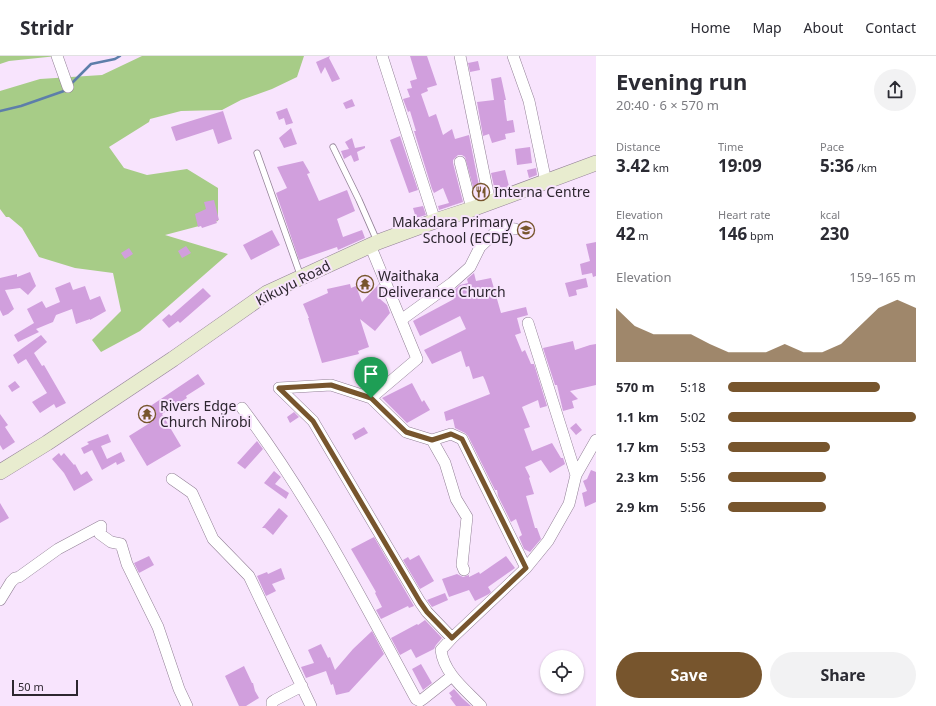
<!DOCTYPE html>
<html lang="en">
<head>
<meta charset="utf-8">
<style>
	body { margin:0; font-family:"Noto Sans",sans-serif; background:#f2f2f3; color:#2b2b33; height:100vh; display:flex; flex-direction:column; font-size:15px; white-space:nowrap }
	* { box-sizing:border-box; margin:0 }
	p { font-size:13px; color:#7c7c81 }
	.icon { flex:none; width:22px; height:22px; fill:none; stroke:currentColor; stroke-width:2; stroke-linecap:round; stroke-linejoin:round }
	.map { position:relative; flex:1; overflow:hidden }
	.sheet { display:flex; flex-direction:column; background:#fff; width:340px }
	.sheet>* { flex:none }
	.tools { position:absolute; left:540px; top:594px; display:grid; gap:8px }
	.tools a { display:grid; place-items:center; width:44px; height:44px; border-radius:50%; background:#fff; box-shadow:0 1px 3px #0004; font-size:20px }
	.scale { position:absolute; left:12px; bottom:10px; width:66px; box-sizing:border-box; padding-left:4px; border:2px solid #2d262f; border-top:0; font-size:11px; line-height:14px; white-space:nowrap; color:#2d262f; -webkit-text-stroke:3px #f8e4fd; paint-order:stroke }
	.pin { position:absolute; display:grid; place-items:center; width:34px; height:34px; color:#fff; margin:-41px -17px; border-radius:50% 50% 50% 0; rotate:-45deg; box-shadow:0 0 4px #0007 }
	.pin .icon { rotate:45deg }
	.round { display:grid; place-items:center; flex:none; width:42px; height:42px; border-radius:21px; background:#f2f2f3 }
	.summary { display:flex; align-items:center; justify-content:space-between; height:68px; padding:0 20px }
	h1 { font-size:22px; font-weight:700; line-height:30px }
	.stats { display:grid; grid-template-columns:repeat(3,1fr); gap:6px; height:68px; padding:4px 20px }
	.stats div { display:grid; align-content:center }
	.stats b { font-size:17px; font-weight:700 }
	.stats small { font-size:11px; font-weight:400 }
	.stats p { font-size:11px }
	.chart { height:112px; padding:8px 20px }
	.chart p { display:flex; justify-content:space-between }
	.chart svg { width:100%; height:72px; margin-top:4px; fill:#77552d; opacity:.7 }
	.button { display:flex; gap:8px; margin-top:auto; padding:8px 20px }
	.button a { flex:1; height:46px; border-radius:24px; background:#77552d; color:#fff; font-size:16px; font-weight:700; line-height:46px; text-align:center }
	.button a+a { background:#f2f2f3; color:#2b2b33 }
	ul { padding:0 20px; list-style:none; font-size:13px }
	li { display:grid; grid-template-columns:64px 48px 1fr; align-items:center; height:30px }
	li i { height:10px; border-radius:5px; background:#77552d }
	header { display:flex; align-items:center; gap:24px; box-sizing:border-box; height:56px; padding:0 20px; background:#fff; border-bottom:1px solid #e1e1e2 }
	header strong { font-size:19px }
	nav { display:flex; gap:22px; margin-inline-start:auto; font-size:14px }
	main { display:flex; flex:1; min-height:0 }
	.map>svg:first-child { display:block }
	.forest { fill:#a7cc87 }
	.lines { fill:none; stroke-linecap:round; stroke-linejoin:round }
	.stream { stroke:#5d7eaa; stroke-width:2.5 }
	.building { fill:#d19fdd }
	.lane-casing { stroke:#928096; stroke-width:7 }
	.street-casing { stroke:#928096; stroke-width:12 }
	.secondary-casing { stroke:#928096; stroke-width:16 }
	.lane { stroke:#fff; stroke-width:5.5 }
	.street { stroke:#fff; stroke-width:11 }
	.secondary { stroke:#e8eccf; stroke-width:15 }
	.route-casing { stroke:#fff; stroke-width:8 }
	.route { stroke:#77552d; stroke-width:5 }
	.labels { text-anchor:middle; stroke-width:4; stroke-linejoin:round; paint-order:stroke }
	.poi-label { font-size:14px; fill:#2d262f; stroke:#f8e4fd; text-anchor:start }
	.street-label { font-size:14px; fill:#2d262f; stroke:#f8e4fd }
</style>
</head>
<body>
<header>
<strong>Stridr</strong>
<nav><a>Home</a><a>Map</a><a>About</a><a>Contact</a></nav>
</header>
<main>
<div class="map">
<svg width="596" height="650" viewBox="0 0 596 650">
	<rect width="100%" height="100%" fill="#f8e4fd"/>
	<path class="forest" d="M0 0H57L9 5 0 8Z
		M142 0H304L297 21 272 33 241 44 222 54 181 55 150 63 149 66 109 91 124 112 147 119 187 113 218 132V165L165 179 228 198 140 275 101 296 92 284 121 255 113 217 75 212 39 201 22 172 9 161H6L0 153V35L40 23 102 19Z"/>
	<g class="lines">
		<path class="stream" d="M71 28 91 8 115 3 120 0
			M0 55 21 50 64 35 66 33"/>
	</g>
	<path class="building" d="M330 0 329 2 340 23 332 26 325 11 321 18 316 6Z
		M410 0H427L437 29 427 32 428 35 421 38 429 61 436 58 443 79 452 73 455 83 469 79 481 140 476 142 465 101 462 99H458L453 104V107L463 146 439 154 438 150 449 147 443 132 434 137 432 133 414 75H416L410 55 408 56 403 43 410 41 407 33 412 32 410 25 417 23Z
		M478 5 480 14 470 16 468 7Z
		M501 21 506 44H504L507 65 513 64 515 76 505 78 506 83 492 87 489 78 483 80 477 46 494 44 491 23Z
		M352 43 355 50 346 53 343 47Z
		M287 52 293 67 286 69 284 62 279 64 276 56Z
		M223 55 232 83 218 88 213 73 176 85 171 71Z
		M291 72 297 88 284 92 279 82Z
		M400 80 418 134 409 137 390 84Z
		M352 82 355 92 365 90V92L357 96 359 104 354 106 351 99 344 103 341 95 349 93 345 86Z
		M530 91 532 107 517 109 515 93Z
		M303 105 310 117 307 118 319 145 347 134 355 155 337 163 343 181 362 174 365 182 338 194 337 191 299 204 276 137 287 132 277 111Z
		M536 112 537 119 529 122 527 114Z
		M505 114 509 130 495 135 491 117Z
		M214 144 219 164 216 165 217 167 202 172 201 170 198 171 195 158 206 153 204 146Z
		M423 150 426 159 416 162 413 152Z
		M272 174 280 189 251 204 243 189Z
		M596 186V220L593 221 592 217 582 219 580 208 590 205 586 188Z
		M186 190 191 197 182 202 178 195Z
		M129 192 133 198 125 203 121 197Z
		M30 216 36 230 28 239 20 232 5 234 14 253 8 258 3 260 0 254V222L17 218V221Z
		M474 217 476 225 491 222 501 257 526 251 528 259 517 262 521 277 515 279 522 296 525 294 531 308H534L547 350 540 352 538 344 522 351 530 371 524 373 532 395 552 387 561 402H563L565 408 550 417 541 404 525 411 530 421 529 422 534 438 526 440 535 472H537L541 483 530 496 524 493 519 481 522 479 516 463 511 466 498 440 497 434H495L468 380 465 377 455 372 453 363 446 365 444 356 490 338 485 324 483 320 473 323 469 310 466 311 461 295 432 308 424 294 466 273 460 260 420 280 413 265 454 243 452 236 460 229 468 227 467 223Z
		M586 222 588 231 576 234 577 239 569 241 565 227Z
		M70 226 73 234 85 230 90 244 100 240 106 255 90 264V263L76 268 72 253 56 259 53 266 36 273 39 276 18 286 14 279 34 267 27 253 42 245 46 252 60 246 55 232Z
		M350 228 351 232 356 230 362 246 379 228 382 237 380 239 382 241 380 243 387 249 390 257 375 275 360 263 369 291 358 295 359 298 322 307 308 262H309L303 248 328 237 327 233Z
		M203 232 211 240 180 267 178 265 169 272 162 264 169 258 171 260Z
		M41 279 47 286 34 297 42 310 44 309 66 347 56 352 54 348 40 357 32 346 47 337 26 303 18 308 13 299Z
		M573 285 575 294 590 289 596 288V329L570 335 578 343 572 345 574 352 563 355 557 329H555L543 292Z
		M198 318 205 328 186 340 187 342 162 358 181 390 147 410 129 380 153 365 146 353Z
		M15 325 20 331 12 336 8 330Z
		M412 327 422 346 424 344 430 354 407 367 382 342Z
		M294 356 299 361 290 367 287 361Z
		M0 358 8 369 5 371 15 386 3 394 0 389Z
		M576 367 582 374 576 379 570 372Z
		M364 371 368 377 355 384 352 378Z
		M108 378 111 386 101 390 107 403 121 396 125 405 117 409 116 406 102 414 92 394 84 398 81 392 89 388 87 386Z
		M257 385 263 393 245 413 237 407Z
		M59 397 61 400 64 397 74 409 75 408 81 419 87 415 93 424 74 435 64 417 52 403Z
		M591 414 596 416V446L585 451 582 437 587 435 583 425 587 423Z
		M274 415 281 421 275 428 289 437 286 443 264 427Z
		M0 447 9 462 0 467Z
		M279 452 288 460 273 479 265 472H262Z
		M374 481 414 550 409 552 408 550 381 563 376 554 382 551 375 537 376 536 351 493Z
		M419 499 434 525 420 533 403 504 408 501 410 504Z
		M149 500 154 509 139 517 134 507Z
		M506 500 515 512 488 531 491 536 489 538 475 545 469 534 449 541 442 523 457 518 463 521 469 519V521L479 516 480 518Z
		M281 512 285 523 272 528 276 535 266 540 257 520 267 516 268 518Z
		M445 537 448 544 432 551 427 544Z
		M425 564 442 582 436 589 434 593 416 602 411 593 400 599 391 582 417 568 418 569Z
		M372 575 384 598 349 636 336 639 333 628 331 629 326 615 306 622 301 611 314 607 308 594 321 588 328 602 330 601 335 614 353 593Z
		M421 608 432 627 423 634 412 613Z
		M244 610 252 627H253L255 635 259 642 246 650H239L225 620Z
		M454 633 462 642 471 650H456L450 642 452 641 449 637Z"/>
	<g class="lines">
		<g class="lane-casing">
			<path id="lane" d="M333 91 359 144 377 185
				M257 97 301 221"/>
		</g>
		<g class="street-casing">
			<path id="street" d="M57 0 68 31
				M382 0 435 165
				M460 0 490 147
				M513 0 529 45 546 126
				M460 106 472 153
				M401 264 452 227 470 211 480 191 501 171 515 173
				M528 267 576 419
				M279 332 313 365 420 546 427 556 452 582
				M279 332 331 329 371 342 417 303 370 189
				M371 342 406 376 432 384 451 378 462 383 526 512
				M242 352C310 442 362 543 416 643L420 645 423 643 452 620
				M432 384 445 407 456 443 467 461 462 509 464 514
				M172 423 192 437 213 483 249 520 311 650
				M0 544 11 526 15 522 19 521 58 493 101 470 100 478 111 486 121 488 127 508 158 571 179 633 187 650
				M272 650V646L275 644 302 630
				M481 650C466 634 444 618 441 594L452 582 526 512 548 485 569 448 576 419 596 384"/>
		</g>
		<g class="secondary-casing">
			<path id="secondary" d="M0 416 47 387 173 303 267 237 378 186 435 165 472 153 596 107"/>
		</g>
		<use href="#lane" class="lane"/>
		<use href="#street" class="street"/>
		<use href="#secondary" class="secondary"/>
	</g>
	<g class="lines">
		<g class="route-casing">
			<path id="route" d="M331 329 371 342 406 376 432 384 451 378 462 383 526 512 452 582 427 556 420 546 313 365 279 332Z"/>
		</g>
		<use href="#route" class="route"/>
	</g>
	<defs>
		<g id="restaurant-ring" transform="scale(0.9)"><circle r="9.5" fill="#f8e4fd" stroke="#77552d" stroke-width="1.5"/><path d="M-5-6h1v4h1v-4h1v4h1v-4h1v5L-1.5 .5V6h-2V.5L-5-1ZM5-6V6H3V1.5H1.5Q1.5-4 5-6Z" fill="#77552d"/></g>
		<g id="school-ring" transform="scale(0.9)"><circle r="9.5" fill="#f8e4fd" stroke="#77552d" stroke-width="1.5"/><path d="M0-5L7-2L0 1L-7-2ZM-4 1L0 2.5L4 1V4Q0 6-4 4Z" fill="#77552d"/></g>
		<g id="temple-ring" transform="scale(0.9)"><circle r="9.5" fill="#f8e4fd" stroke="#77552d" stroke-width="1.5"/><path d="M0-6L5-2H3V0L6.5 2.5H4V6H1.5V3h-3V6H-4V2.5H-6.5L-3 0V-2H-5Z" fill="#77552d"/></g>
	</defs>
	<g fill-rule="evenodd">
		<use href="#restaurant-ring" x="481" y="136"/>
		<use href="#school-ring" x="526" y="174"/>
		<use href="#temple-ring" x="365" y="228"/>
		<use href="#temple-ring" x="147" y="358"/>
	</g>
	<g class="labels">
		<g class="poi-label">
			<text x="494" y="141">Interna Centre</text>
			<text x="513" y="171" text-anchor="end">Makadara Primary<tspan x="513" dy="16">School (ECDE)</tspan></text>
			<text x="378" y="225">Waithaka<tspan x="378" dy="16">Deliverance Church</tspan></text>
			<text x="160" y="355">Rivers Edge<tspan x="160" dy="16">Church Nirobi</tspan></text>
		</g>
		<g class="street-label">
			<text transform="translate(293 227) rotate(-27)" y="5">Kikuyu Road</text>
		</g>
	</g>
</svg>
<div class="tools">
<a><svg class="icon" aria-label="locate" viewBox="0 0 24 24"><circle cx="12" cy="12" r="6"/><path d="M12 2v4M12 18v4M2 12h4M18 12h4"/></svg></a>
</div>
<div class="scale">50 m</div>
<div class="pin" style="left:371px;top:342px;background:#1e9e55"><svg class="icon" aria-label="arrive" viewBox="0 0 24 24"><path d="M6 21V4h12l-3 4 3 4H6"/></svg></div>
</div>
<section class="sheet">
<div class="summary"><div><h1>Evening run</h1><p>20:40 · 6 × 570 m</p></div><a class="round"><svg class="icon" aria-label="share" viewBox="0 0 24 24"><path d="M12 15V3M7 8l5-5 5 5M5 13v7h14v-7"/></svg></a></div>
<div class="stats">
<div><p>Distance</p><b>3.42<small> km</small></b></div>
<div><p>Time</p><b>19:09</b></div>
<div><p>Pace</p><b>5:36<small> /km</small></b></div>
</div>
<div class="stats">
<div><p>Elevation</p><b>42<small> m</small></b></div>
<div><p>Heart rate</p><b>146<small> bpm</small></b></div>
<div><p>kcal</p><b>230</b></div>
</div>
<div class="chart"><p><span>Elevation</span>159–165 m</p>
<svg viewBox="0 0 160 44" preserveAspectRatio="none"><path d="M0 44V11L10 22L20 27L30 27L40 27L50 33L60 38L70 38L80 38L90 33L100 38L110 38L120 33L130 22L140 11L150 6L160 11V44z"/></svg>
</div>
<ul>
<li><b>570 m</b>5:18<i style="width:81%"></i></li>
<li><b>1.1 km</b>5:02<i style="width:100%"></i></li>
<li><b>1.7 km</b>5:53<i style="width:54%"></i></li>
<li><b>2.3 km</b>5:56<i style="width:52%"></i></li>
<li><b>2.9 km</b>5:56<i style="width:52%"></i></li>
</ul>
<div class="button"><a>Save</a><a>Share</a></div>
</section>
</main>
</body>
</html>
